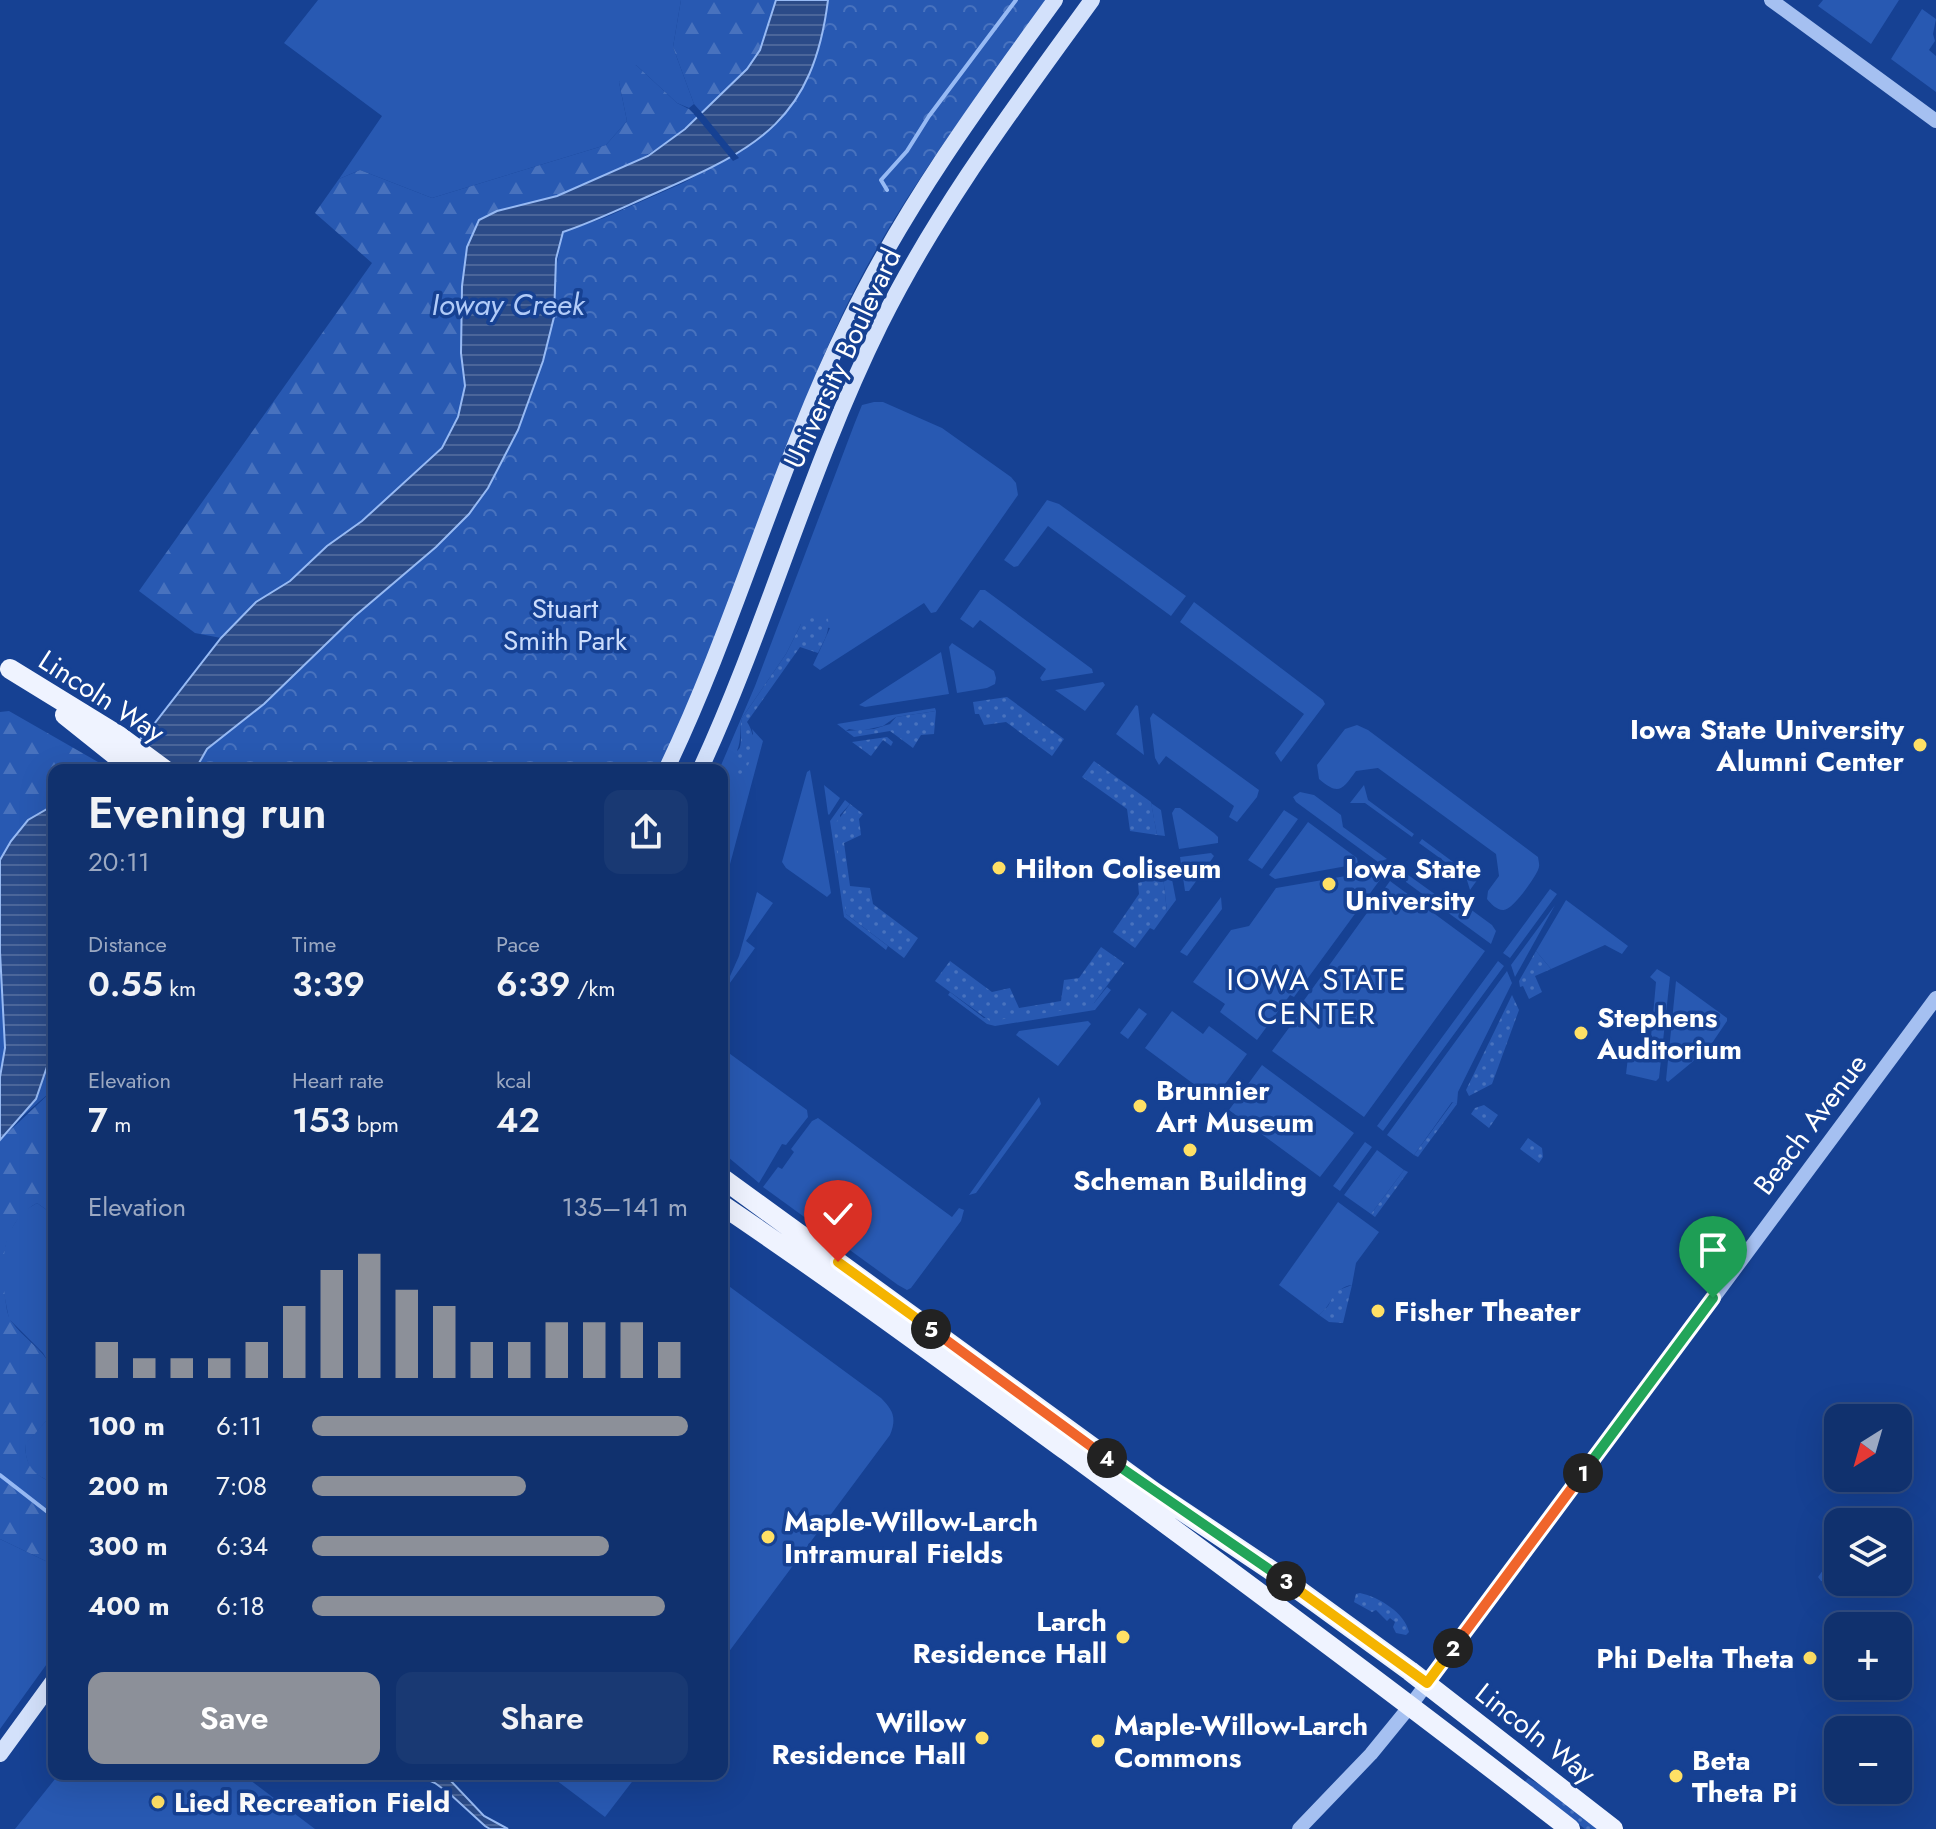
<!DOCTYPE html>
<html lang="en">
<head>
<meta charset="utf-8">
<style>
	body { margin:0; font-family:Jost,sans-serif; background:#193973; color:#f1f3f6; height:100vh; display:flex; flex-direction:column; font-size:30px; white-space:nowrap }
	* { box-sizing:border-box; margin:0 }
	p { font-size:26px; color:#9ca9c2 }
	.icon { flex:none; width:44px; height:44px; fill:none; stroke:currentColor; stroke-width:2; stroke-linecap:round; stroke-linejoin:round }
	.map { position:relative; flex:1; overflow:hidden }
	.details { position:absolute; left:48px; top:764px; width:680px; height:1016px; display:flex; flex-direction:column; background:#10316e; border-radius:16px; box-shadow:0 8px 32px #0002,0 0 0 2px #304c81 }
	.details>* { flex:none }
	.needle { width:52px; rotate:217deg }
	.buttons { position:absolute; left:1824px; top:1404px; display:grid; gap:16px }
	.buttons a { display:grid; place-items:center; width:88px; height:88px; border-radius:16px; background:#10316e; box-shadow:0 8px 32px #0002,0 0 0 2px #304c81; font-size:40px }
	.pin { position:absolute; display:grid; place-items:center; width:68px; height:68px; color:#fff; margin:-82px -34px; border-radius:50% 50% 50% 0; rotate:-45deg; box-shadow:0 0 8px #0007 }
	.pin .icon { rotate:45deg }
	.km { position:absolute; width:40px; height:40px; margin:-20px; border-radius:50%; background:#222; color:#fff; font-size:22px; line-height:40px; text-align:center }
	.round { display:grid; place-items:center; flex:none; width:84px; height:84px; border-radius:16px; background:#193973 }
	.overview { display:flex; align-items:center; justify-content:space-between; height:136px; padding:0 40px }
	h1 { font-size:44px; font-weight:600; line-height:60px }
	.figures { display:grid; grid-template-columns:repeat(3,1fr); gap:12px; height:136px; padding:8px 40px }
	.figures div { display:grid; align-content:center }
	.figures b { font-size:34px; font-weight:600 }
	.figures small { font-size:22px; font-weight:400 }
	.figures p { font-size:22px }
	.chart { height:224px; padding:16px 40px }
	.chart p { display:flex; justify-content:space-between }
	.chart svg { width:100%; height:144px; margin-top:8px; stroke:#8c9099; stroke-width:6 }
	.button { display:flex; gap:16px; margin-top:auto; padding:16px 40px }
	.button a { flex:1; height:92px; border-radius:16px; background:#8c9099; color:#fff; font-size:32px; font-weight:600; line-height:92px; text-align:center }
	.button a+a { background:#193973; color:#f1f3f6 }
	ul { padding:0 40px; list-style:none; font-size:26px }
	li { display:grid; grid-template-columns:128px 96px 1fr; align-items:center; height:60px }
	li i { height:20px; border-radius:10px; background:#8c9099 }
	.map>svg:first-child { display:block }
	.grass { fill:#2859b2 }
	.forest { fill:url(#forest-firs) }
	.park { fill:url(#park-crowns) }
	.garden { fill:url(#garden-dots) }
	.water { fill:url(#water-rules); stroke:#97baf4; stroke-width:2 }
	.pier { fill:#164193 }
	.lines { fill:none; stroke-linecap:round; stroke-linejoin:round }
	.stream { stroke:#97baf4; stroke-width:4 }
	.tertiary { stroke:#a5c0f1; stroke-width:14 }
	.secondary { stroke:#d3e1fb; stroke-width:16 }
	.primary { stroke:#eff3ff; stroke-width:20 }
	.split-1-casing { stroke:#fff; stroke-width:16 }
	.split-2-casing { stroke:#fff; stroke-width:16 }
	.split-3-casing { stroke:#fff; stroke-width:16 }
	.split-4-casing { stroke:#fff; stroke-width:16 }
	.split-5-casing { stroke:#fff; stroke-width:16 }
	.split-6-casing { stroke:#fff; stroke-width:16 }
	.split-1 { stroke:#22a559; stroke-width:10 }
	.split-2 { stroke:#f0652b; stroke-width:10 }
	.split-3 { stroke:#f5b400; stroke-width:10 }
	.split-4 { stroke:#22a559; stroke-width:10 }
	.split-5 { stroke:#f0652b; stroke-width:10 }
	.split-6 { stroke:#f5b400; stroke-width:10 }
	.poi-dot { fill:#ffe065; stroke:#164193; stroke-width:3 }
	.labels { text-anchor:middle; stroke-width:7; stroke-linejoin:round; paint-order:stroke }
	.street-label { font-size:28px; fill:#fff; stroke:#164193 }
	.park-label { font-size:28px; fill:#ccddfc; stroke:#164193 }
	.poi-label { font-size:28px; font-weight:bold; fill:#fff; stroke:#164193; text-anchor:start }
	.water-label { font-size:30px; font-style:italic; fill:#b1cbf8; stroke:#164193 }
	.neighbourhood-label { font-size:30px; letter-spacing:2px; fill:#fff; stroke:#164193 }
</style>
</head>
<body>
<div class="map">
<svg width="1936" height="1829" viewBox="0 0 1936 1829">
	<defs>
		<pattern id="forest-firs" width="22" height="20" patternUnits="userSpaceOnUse" patternTransform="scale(2)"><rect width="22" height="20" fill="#2859b2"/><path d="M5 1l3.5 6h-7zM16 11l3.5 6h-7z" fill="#4872be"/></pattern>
		<pattern id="park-crowns" width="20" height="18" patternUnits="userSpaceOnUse" patternTransform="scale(2)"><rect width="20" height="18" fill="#2859b2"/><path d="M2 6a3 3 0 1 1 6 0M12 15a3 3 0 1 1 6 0" fill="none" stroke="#4872be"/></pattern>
		<pattern id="garden-dots" width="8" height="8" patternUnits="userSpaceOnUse" patternTransform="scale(2)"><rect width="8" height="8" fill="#2859b2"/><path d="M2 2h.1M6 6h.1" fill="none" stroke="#4872be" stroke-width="1.8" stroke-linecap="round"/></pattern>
		<pattern id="water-rules" width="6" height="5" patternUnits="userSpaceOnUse" patternTransform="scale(2)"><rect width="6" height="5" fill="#2b4b88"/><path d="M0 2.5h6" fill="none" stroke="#4b669a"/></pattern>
	</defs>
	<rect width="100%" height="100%" fill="#164193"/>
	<path class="grass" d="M318 0H681L673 47 694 104 689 108 677 103 636 65 619 82 627 121 606 145 432 198 360 170 339 179 382 116 284 43Z
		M1823 0H1899L1871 44 1818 6Z
		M1922 9 1936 19 1933 34 1935 41 1929 50 1936 56V92L1891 59Z
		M874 402H883L942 428 1011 477 1016 483 1018 495 936 612 931 613 924 603 820 670 813 665 830 628 801 624 786 654 742 718C739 730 742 739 737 751L753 734 752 729 763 741 722 894V770H719L755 686 854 425 862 405Z
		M1047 500 1059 504 1186 596 1171 616 1048 526 1018 566 1014 567 1004 560Z
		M980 590H985L1092 669 1093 673 1042 681 1040 678 1046 669 980 620 973 628 960 619Z
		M1194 602 1323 700 1325 704 1281 762 1275 753 1304 714 1180 622Z
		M952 643 994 671 996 678 995 684 987 688 957 693 949 647Z
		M941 652 949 694 865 707 859 705Z
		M1103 682 1105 685 1085 711 1055 690Z
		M1136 705 1138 706 1144 755 1116 734Z
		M935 708 936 711 896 717 883 726 860 731 849 729 846 731 837 724Z
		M1153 713 1259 790 1257 797 1237 822 1229 817 1234 806 1166 756 1159 765 1155 758 1150 718Z
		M1357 725 1368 730 1538 857C1539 864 1540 865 1538 870 1534 879 1512 911 1503 910 1497 910 1491 904 1487 899L1488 891 1499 876 1496 854 1378 768 1356 771C1342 790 1339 796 1319 779L1317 765 1345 729Z
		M810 770 831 893 827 897 786 868 782 862 807 772Z
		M824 785 840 798 829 815 828 814Z
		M1364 785 1368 800 1414 834 1412 837 1365 803H1350Z
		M1300 792 1314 795 1341 815 1343 827 1387 859 1378 862 1296 802 1293 797Z
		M845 800 850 804 840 815 846 914 888 946 886 950 844 917 830 821Z
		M1151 803 1161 810 1165 836 1157 835Z
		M1175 808H1180L1214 833 1218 837V843L1179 849 1172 813Z
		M1284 810 1298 819 1262 869 1248 860Z
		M1308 822 1357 858 1358 864 1275 879 1269 875Z
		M1422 839 1468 873 1483 872 1470 890 1466 877 1419 843Z
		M1211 853 1214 856 1212 859 1189 891H1185L1180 857Z
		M1375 871 1382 877 1294 997 1290 995 1257 1040 1220 1012 1225 1004 1193 982 1231 930 1249 926 1276 888Z
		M1404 872 1450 905 1462 903 1492 925 1496 931 1491 944 1406 882Z
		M1171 874 1176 900 1167 912 1163 876Z
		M1390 881 1485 951 1364 1117 1272 1051 1305 1006 1302 1003Z
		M1550 889 1557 894 1510 958 1503 953Z
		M757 892 773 903 746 941 755 948 722 994 739 956Z
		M1221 897 1222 909 1187 956 1180 952Z
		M1566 900 1628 946 1622 954 1605 945 1551 969 1536 951Z
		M1555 905 1515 977 1511 965Z
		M1498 961 1504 966 1383 1131 1377 1126Z
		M1657 969 1670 977 1659 1078 1656 1081 1626 1074 1628 1057 1649 1059 1656 982 1650 977Z
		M1507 971 1512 983 1458 1092 1457 1104 1452 1102 1414 1155 1387 1135Z
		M1676 981 1727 1018V1021L1708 1049 1668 1082 1666 1080Z
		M1107 987 1111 990 1095 1010 995 1026 987 1024 948 995 950 992 984 1018 1094 1003Z
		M1139 1008 1147 1014 1128 1039 1120 1033Z
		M1172 1011 1203 1034 1209 1026 1247 1054 1214 1099 1145 1048Z
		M1088 1021 1091 1024 1058 1066 1016 1035 1019 1031Z
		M54 1046V1089L19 1119 36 1099Z
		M722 1048 807 1110 808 1117 786 1145 782 1144 759 1183 722 1152Z
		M1262 1065 1354 1133 1320 1177 1229 1110Z
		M1039 1097 1041 1104 976 1193 969 1195Z
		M818 1118 952 1217 959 1208 964 1210 961 1221 911 1288 907 1290 898 1285 763 1187 778 1167 782 1169 794 1152 791 1149 812 1121Z
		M1365 1142 1372 1147 1340 1191 1333 1186Z
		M1377 1150 1404 1170 1371 1214 1344 1195Z
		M1338 1202 1379 1232 1356 1263 1352 1285C1334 1287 1332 1305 1319 1315L1279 1285Z
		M37 1203 54 1215V1372L43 1353 9 1319 3 1289 2 1260 8 1234 22 1212Z
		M722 1281 881 1398C893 1410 897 1418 890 1435L722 1661Z
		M54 1412V1483C32 1474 26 1468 25 1444Z
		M0 1539 54 1565V1654L0 1729Z
		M1834 1555 1838 1564V1582H1850L1853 1590 1821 1581 1818 1577Z
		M59 1774H242L315 1829H15Z
		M548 1774H638L605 1817Z"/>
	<path class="forest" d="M681 0H776L760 50 747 69 702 113 694 104 673 47Z
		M636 65 677 103 689 109 697 117C661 151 604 183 556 196 530 204 504 208 479 220L467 247 462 286 461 353 465 386 458 416 442 448 362 521 327 547 290 581 256 602 221 638 195 633 139 591 372 263 315 213 339 179 360 170 432 198 606 145 627 121 619 82 627 68Z
		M9 711 112 770H54V805L48 807 11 841 0 860V712Z
		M0 952 5 1048 0 1077Z
		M54 1089V1215L37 1203C3 1222 0 1261 5 1297 6 1304 7 1315 11 1321 23 1338 42 1348 52 1368 57 1380 54 1399 54 1412L25 1445C26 1467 34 1475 54 1483V1565L0 1539V1140Z"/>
	<path class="park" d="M828 0H1047C974 101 896 201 842 315 773 463 730 622 659 770H195L207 749 264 704 355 616 436 547 469 514 488 488 518 430 532 394 563 232 604 218 683 183 744 150 814 59 824 29Z"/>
	<path class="garden" d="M813 614H822L828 619C830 632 824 641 818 653L800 647 747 722C758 737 754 766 738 777 729 763 742 752 741 738 741 730 740 726 742 718L786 654 801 624Z
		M1007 697 1064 739 1052 756 1006 722 984 725 979 714H975L973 702Z
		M936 711 934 734 921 735 913 748 890 731 854 737 846 731 874 729 890 724 896 717Z
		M887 737 893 742 891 746 883 740 871 756 852 742Z
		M1094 761 1151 802 1157 835 1130 831 1127 809 1082 777Z
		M850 804 863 814 859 819 861 835 844 843 850 886 870 888 873 904 918 938 904 958 846 914 834 831 835 824Z
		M1163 876 1167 912 1154 930 1150 928 1135 948 1113 932 1139 894 1138 883Z
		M1101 947 1124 963 1094 1003 1087 1007 990 1021 935 981 950 961 992 992 1010 988 1019 1008 1061 1001 1064 980 1079 978Z
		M1536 951 1551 969 1535 976 1542 992 1529 999 1523 986 1520 987 1519 981Z
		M1512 995 1519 1010 1492 1084 1469 1096 1466 1090Z
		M1453 1102 1457 1104 1418 1157 1414 1155Z
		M1484 1105 1498 1115 1489 1128 1471 1114 1475 1108Z
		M1528 1138 1542 1148 1543 1157 1539 1163 1520 1149Z
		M1404 1170 1408 1172 1375 1217 1371 1214Z
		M1352 1285 1343 1323 1329 1322 1319 1315 1328 1306 1336 1291Z
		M1360 1593C1379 1597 1405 1613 1409 1632L1406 1635 1396 1633 1393 1627 1395 1622 1390 1618 1387 1621 1376 1610 1372 1612 1354 1602 1356 1594Z
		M1528 1778 1544 1787 1599 1829H1585L1525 1782Z"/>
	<path class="water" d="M776 0H828C813 119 759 148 658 192 626 206 596 221 563 232L556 259 554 317 543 361 518 430 488 488 469 514 436 547 355 616 264 704 207 749 195 770H112L154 724 221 638 256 602 290 581 327 546 362 521 442 448 458 417 465 386 461 353 462 286 467 247 479 220 497 211 557 196 648 156 685 129 747 69 760 50Z
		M54 805V1046L36 1099 0 1140V1077L5 1048 0 952V860L11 841 28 820Z
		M415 1774H438L450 1780 484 1816 508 1829H490L485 1826 450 1794 435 1783Z"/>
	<path class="pier" d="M699 110 702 113 739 158 733 161 694 114Z"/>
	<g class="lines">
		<path class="stream" d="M887 190 881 180 907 151 929 116 1016 0
			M0 1475 54 1517"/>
		<path class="tertiary" d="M1771 0 1936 121
			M1299 1829 1371 1754 1411 1705 1936 998"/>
		<path class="secondary" d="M666 770C736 624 778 466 849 321 905 206 980 103 1055 0
			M700 770C767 625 809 469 880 325 938 208 1016 105 1092 0
			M0 1754 54 1680"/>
		<path class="primary" d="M10 669 119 736 165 770
			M65 715 134 770
			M722 1178 1154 1492 1278 1575 1410 1671 1613 1829
			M722 1205C839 1284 953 1368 1067 1451 1236 1575 1405 1700 1570 1829"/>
	</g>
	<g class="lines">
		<g class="split-1-casing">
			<path id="split-1" d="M1583 1473 1713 1298"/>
		</g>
		<g class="split-2-casing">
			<path id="split-2" d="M1453 1648 1583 1473"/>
		</g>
		<g class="split-3-casing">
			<path id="split-3" d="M1286 1581 1427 1683 1453 1648"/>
		</g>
		<g class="split-4-casing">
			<path id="split-4" d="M1107 1458 1286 1581"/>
		</g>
		<g class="split-5-casing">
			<path id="split-5" d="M931 1329 1107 1458"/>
		</g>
		<g class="split-6-casing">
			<path id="split-6" d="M838 1262 931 1329"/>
		</g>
		<use href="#split-1" class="split-1"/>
		<use href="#split-2" class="split-2"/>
		<use href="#split-3" class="split-3"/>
		<use href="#split-4" class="split-4"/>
		<use href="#split-5" class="split-5"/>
		<use href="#split-6" class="split-6"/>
	</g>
	<g class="poi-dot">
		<circle cx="1920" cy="745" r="8"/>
		<circle cx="999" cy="868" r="8"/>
		<circle cx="1329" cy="884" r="8"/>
		<circle cx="1581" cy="1033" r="8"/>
		<circle cx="1140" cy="1106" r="8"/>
		<circle cx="1190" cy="1150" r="8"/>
		<circle cx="1378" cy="1311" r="8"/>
		<circle cx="768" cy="1537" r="8"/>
		<circle cx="1123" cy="1637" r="8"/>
		<circle cx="1810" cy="1658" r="8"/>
		<circle cx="982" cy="1738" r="8"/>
		<circle cx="1098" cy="1741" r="8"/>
		<circle cx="1676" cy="1776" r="8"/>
		<circle cx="158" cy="1802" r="8"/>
	</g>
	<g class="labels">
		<g class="street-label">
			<text transform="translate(842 358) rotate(-65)" y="10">University Boulevard</text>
			<text transform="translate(102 696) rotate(33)" y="10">Lincoln Way</text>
			<text transform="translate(1810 1124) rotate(-53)" y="10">Beach Avenue</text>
			<text transform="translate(1536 1733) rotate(38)" y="10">Lincoln Way</text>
		</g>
		<g class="park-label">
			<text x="565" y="618">Stuart<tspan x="565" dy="32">Smith Park</tspan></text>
		</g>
		<g class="poi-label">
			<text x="1904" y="739" text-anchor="end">Iowa State University<tspan x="1904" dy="32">Alumni Center</tspan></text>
			<text x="1015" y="878">Hilton Coliseum</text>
			<text x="1345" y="878">Iowa State<tspan x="1345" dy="32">University</tspan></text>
			<text x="1597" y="1027">Stephens<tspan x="1597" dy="32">Auditorium</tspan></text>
			<text x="1156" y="1100">Brunnier<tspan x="1156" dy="32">Art Museum</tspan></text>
			<text x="1190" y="1190" text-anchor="middle">Scheman Building</text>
			<text x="1394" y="1321">Fisher Theater</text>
			<text x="784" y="1531">Maple-Willow-Larch<tspan x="784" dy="32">Intramural Fields</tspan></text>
			<text x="1107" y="1631" text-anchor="end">Larch<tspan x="1107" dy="32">Residence Hall</tspan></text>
			<text x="1794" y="1668" text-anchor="end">Phi Delta Theta</text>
			<text x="966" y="1732" text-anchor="end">Willow<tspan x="966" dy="32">Residence Hall</tspan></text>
			<text x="1114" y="1735">Maple-Willow-Larch<tspan x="1114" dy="32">Commons</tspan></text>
			<text x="1692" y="1770">Beta<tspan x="1692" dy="32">Theta Pi</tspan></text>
			<text x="174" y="1812">Lied Recreation Field</text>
		</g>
		<g class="water-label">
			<text x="508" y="315">Ioway Creek</text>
		</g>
		<g class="neighbourhood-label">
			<text x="1317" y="990">IOWA STATE<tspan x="1317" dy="34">CENTER</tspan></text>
		</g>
	</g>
</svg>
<div class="buttons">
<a><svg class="needle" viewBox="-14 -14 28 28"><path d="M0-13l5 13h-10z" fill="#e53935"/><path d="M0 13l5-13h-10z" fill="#9ca9c2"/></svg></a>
<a><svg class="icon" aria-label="layers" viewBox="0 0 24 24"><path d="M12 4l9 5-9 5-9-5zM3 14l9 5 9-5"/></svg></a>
<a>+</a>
<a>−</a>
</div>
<div class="pin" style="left:1713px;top:1298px;background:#1e9e55"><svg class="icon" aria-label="arrive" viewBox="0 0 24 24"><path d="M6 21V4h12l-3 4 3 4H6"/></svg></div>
<div class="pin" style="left:838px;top:1262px;background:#d93025"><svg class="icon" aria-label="check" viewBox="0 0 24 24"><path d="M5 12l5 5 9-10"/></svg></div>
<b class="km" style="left:1583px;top:1473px">1</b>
<b class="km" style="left:1453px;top:1648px">2</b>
<b class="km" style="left:1286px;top:1581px">3</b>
<b class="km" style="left:1107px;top:1458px">4</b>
<b class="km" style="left:931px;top:1329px">5</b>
<section class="details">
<div class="overview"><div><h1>Evening run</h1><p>20:11</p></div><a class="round"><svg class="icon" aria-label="share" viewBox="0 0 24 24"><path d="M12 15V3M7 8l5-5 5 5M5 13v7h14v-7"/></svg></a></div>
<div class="figures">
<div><p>Distance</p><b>0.55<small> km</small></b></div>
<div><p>Time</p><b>3:39</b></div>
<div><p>Pace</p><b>6:39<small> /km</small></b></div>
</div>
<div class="figures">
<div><p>Elevation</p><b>7<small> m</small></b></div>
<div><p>Heart rate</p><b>153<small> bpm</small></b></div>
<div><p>kcal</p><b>42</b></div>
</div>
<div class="chart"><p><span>Elevation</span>135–141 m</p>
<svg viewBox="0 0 160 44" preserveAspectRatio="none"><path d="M5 44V33M15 44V38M25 44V38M35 44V38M45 44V33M55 44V22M65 44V11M75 44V6M85 44V17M95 44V22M105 44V33M115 44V33M125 44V27M135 44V27M145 44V27M155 44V33"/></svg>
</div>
<ul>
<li><b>100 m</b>6:11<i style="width:100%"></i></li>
<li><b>200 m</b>7:08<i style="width:57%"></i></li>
<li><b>300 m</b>6:34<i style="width:79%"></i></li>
<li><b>400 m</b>6:18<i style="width:94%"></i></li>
</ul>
<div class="button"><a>Save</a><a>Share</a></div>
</section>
</div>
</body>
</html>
